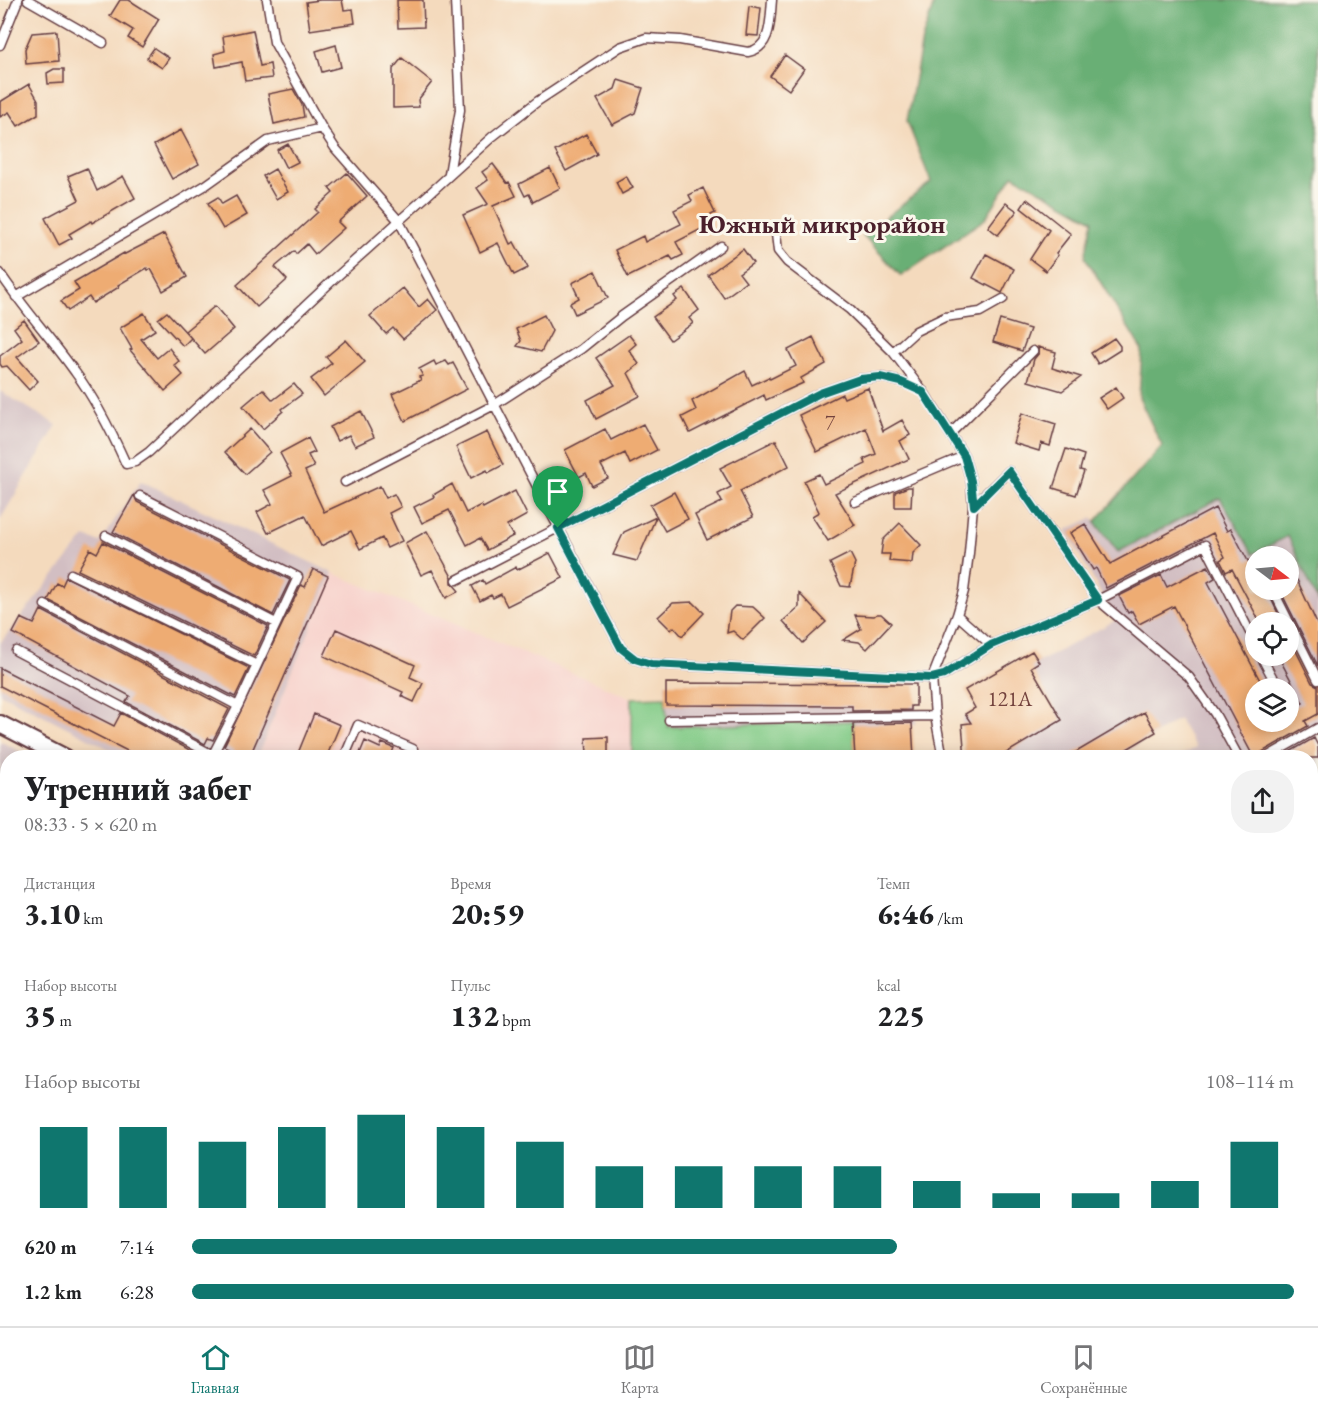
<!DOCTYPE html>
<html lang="ru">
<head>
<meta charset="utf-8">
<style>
	body { margin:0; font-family:"EB Garamond",serif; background:#f2f2f2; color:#202124; height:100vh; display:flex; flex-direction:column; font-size:22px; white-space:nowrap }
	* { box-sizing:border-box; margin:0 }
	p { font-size:20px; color:#757577 }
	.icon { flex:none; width:33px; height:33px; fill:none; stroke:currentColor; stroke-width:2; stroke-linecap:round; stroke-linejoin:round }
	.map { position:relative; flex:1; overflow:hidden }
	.sheet { position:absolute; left:0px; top:750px; width:1318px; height:576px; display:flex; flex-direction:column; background:#fff; border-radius:24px 24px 0 0; box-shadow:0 3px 15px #0003 }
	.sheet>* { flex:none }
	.needle { width:39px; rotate:106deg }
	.buttons { position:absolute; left:1245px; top:546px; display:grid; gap:12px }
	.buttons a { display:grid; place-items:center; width:54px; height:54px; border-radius:50%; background:#fff; box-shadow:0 3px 15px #0003; font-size:30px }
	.pin { position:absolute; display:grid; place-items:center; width:51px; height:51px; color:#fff; margin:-62px -26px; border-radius:50% 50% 50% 0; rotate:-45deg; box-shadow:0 0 6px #0007 }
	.pin .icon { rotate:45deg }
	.round { display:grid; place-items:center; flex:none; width:63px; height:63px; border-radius:24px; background:#f2f2f2 }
	.headline { display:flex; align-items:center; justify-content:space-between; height:102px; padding:0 24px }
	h1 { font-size:33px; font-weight:800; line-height:45px }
	.metrics { display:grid; grid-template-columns:repeat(3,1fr); gap:9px; height:102px; padding:6px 24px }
	.metrics div { display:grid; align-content:center }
	.metrics b { font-size:30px; font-weight:800 }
	.metrics small { font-size:16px; font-weight:400 }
	.metrics p { font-size:16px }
	.chart { height:168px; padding:12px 24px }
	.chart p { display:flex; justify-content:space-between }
	.chart svg { width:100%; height:108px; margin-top:6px; stroke:#0f766e; stroke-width:6 }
	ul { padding:0 24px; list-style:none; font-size:20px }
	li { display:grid; grid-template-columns:96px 72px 1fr; align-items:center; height:45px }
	li i { height:15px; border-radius:8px; background:#0f766e }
	.menu { display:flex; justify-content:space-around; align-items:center; height:84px; border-top:2px solid #e0e0e0; background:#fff; font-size:16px; color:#757577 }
	.menu a { display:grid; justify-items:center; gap:3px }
	.menu .on { color:#0f766e }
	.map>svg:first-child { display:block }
	.built { fill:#f7d0ca }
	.industrial { fill:#d2bec2; fill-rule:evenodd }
	.green { fill:#82cb87; stroke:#667559; stroke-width:1.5 }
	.forest { fill:#69af74; stroke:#5a6750; stroke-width:1.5 }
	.building { fill:#eeac73 }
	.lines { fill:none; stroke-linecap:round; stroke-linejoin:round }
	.lane-casing { stroke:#643b41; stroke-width:11 }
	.street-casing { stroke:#643b41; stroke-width:20 }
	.secondary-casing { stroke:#643b41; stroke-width:26 }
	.lane { stroke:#fff; stroke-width:8 }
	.street { stroke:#fff; stroke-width:16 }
	.secondary { stroke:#fff; stroke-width:22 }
	.route-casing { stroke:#fff; stroke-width:12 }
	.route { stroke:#0f766e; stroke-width:8 }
	.labels { text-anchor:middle; stroke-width:6; stroke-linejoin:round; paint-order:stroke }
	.number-label { font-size:21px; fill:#73423d }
	.neighbourhood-label { font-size:26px; font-weight:bold; fill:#4a1f2b; stroke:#fbf7ec }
</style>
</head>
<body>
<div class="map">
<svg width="1318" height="1326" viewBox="0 0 1318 1326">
	<rect width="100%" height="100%" fill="#fbf7ec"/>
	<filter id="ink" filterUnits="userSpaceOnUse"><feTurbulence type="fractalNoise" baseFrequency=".0167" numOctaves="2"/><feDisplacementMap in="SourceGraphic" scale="12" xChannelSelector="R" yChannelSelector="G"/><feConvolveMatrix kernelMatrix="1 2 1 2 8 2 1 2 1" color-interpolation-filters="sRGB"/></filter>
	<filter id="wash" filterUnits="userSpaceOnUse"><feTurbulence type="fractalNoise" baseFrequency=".008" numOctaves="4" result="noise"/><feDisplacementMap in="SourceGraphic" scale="24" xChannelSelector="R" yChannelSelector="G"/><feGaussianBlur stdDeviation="1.35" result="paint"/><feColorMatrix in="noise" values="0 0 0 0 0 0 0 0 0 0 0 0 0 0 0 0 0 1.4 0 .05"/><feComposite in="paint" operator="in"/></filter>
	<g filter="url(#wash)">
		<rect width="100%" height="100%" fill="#f4dabd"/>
		<path class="built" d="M333 573 632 698 665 697 666 705 853 721 855 757 257 758Z"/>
		<path class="industrial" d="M0 391 57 425 0 520Z
			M141 481 333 573 257 757H125L0 693V643L85 537 100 542Z
			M1220 498 1252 554 1288 536 1318 602V774L1311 779V758L1178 757 1196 748 1179 719 1116 758 965 757 962 724 965 714 975 708 965 690 1032 651 1039 662 1116 620 1066 530 1092 518 1118 552ZM1256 556H1288V590H1256ZM1256 622H1288V656H1256ZM1256 688H1288V722H1256Z
			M665 683 916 684V724L912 725 914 757H855L853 721 668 727Z
			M0 741 31 757 8 758 7 837 0 833Z"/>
		<path class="green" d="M665 697 668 727 853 721 855 757 632 758V698Z"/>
		<path class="forest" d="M935 0H1318V602L1288 536 1253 554 1220 498 1118 552 1095 522 1162 446 1139 398 1142 350 1085 257 1093 220 1013 175 985 219 901 276 863 235 931 182 907 121 922 40Z
			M1318 774V988H1311V779Z
			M0 873 8 877 7 1021 0 1023Z"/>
		<g id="blocks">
			<path class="building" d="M120 0H129L159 19 142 47 128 38 133 30 110 16Z
				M320 0H342L344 10 353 9 355 23 310 30 306 2Z
				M397 0H423L424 27 398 28Z
				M749 6 761 8 758 36 746 35Z
				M253 30 260 66 270 64 272 78 245 81 242 62 216 67 214 54 225 51 223 36Z
				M57 31 59 61 26 64 25 49 32 33Z
				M336 45 341 67 322 72 316 51Z
				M154 48 169 58 162 68 147 58Z
				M785 55 804 69 789 90 770 76Z
				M402 58 432 82 418 100 419 107 393 108V69Z
				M54 69H64V83L48 84 47 73Z
				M618 80 643 88 635 113 612 125 597 99 615 89Z
				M29 84 38 100V114L18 126 9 112 0 117V102Z
				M293 89 302 105 304 117 274 124 268 94Z
				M181 130 199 164 172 179 154 145Z
				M586 134 597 154 566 171 555 151Z
				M288 144 298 162 286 168 277 150Z
				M493 164 507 183 509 182 516 196 493 206 510 244 514 242 528 268 514 275 498 243 480 252 463 215 488 204 477 188 488 180 482 172Z
				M87 168 97 191 123 176 135 198 92 223 91 221 69 234 72 238 59 245 45 218 79 200 68 176Z
				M550 168 560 188 533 202 529 194 525 196 519 184Z
				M275 169 288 192 276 199 263 176Z
				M347 173 367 196 338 222 344 228 315 254 307 244 296 254 294 251 275 267 287 280 257 307 237 285 318 212 315 209 333 193 329 188Z
				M626 176 633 188 622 194 616 182Z
				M703 188 715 213 707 217 711 224 676 242 683 255 673 260 670 256 628 277 615 250 643 236 645 242 681 224 674 210 692 201 689 195Z
				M236 196 247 215 223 229 208 203 218 197 222 204Z
				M1027 199 1071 234 1056 253 1058 255 1046 271 1030 259 1049 230 1021 208Z
				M1006 203 1017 211 998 235 988 227Z
				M164 234 187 277 163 291 151 269 148 270 147 268 118 285 119 287 93 303 89 297 68 311 61 301 79 290 74 282 124 253 125 254Z
				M743 249 753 263 739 273 746 282 724 298 708 275Z
				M986 254 1014 269 1002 293 973 278Z
				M595 271 608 298 575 314 570 303 579 298 572 283Z
				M403 288 419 307 428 299 437 310 403 339 393 328 386 334 370 316Z
				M684 289 699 310 689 318 693 323 670 340 653 317 677 300 674 296Z
				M215 306 234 329 205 354 185 331Z
				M167 312 191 338 183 346 158 319Z
				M144 313 155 330 141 339 157 358 169 348 179 361 174 365 183 375 165 391 130 350 132 349 120 328Z
				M544 315 552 331 541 352 517 346 521 341 516 329Z
				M24 320 39 341 17 357 38 381 29 390 7 366 2 367 0 364V356L22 339 14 328Z
				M1000 320 1030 329 1022 351 993 342Z
				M629 335 636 344 629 350 639 364 628 373 640 396 596 419 587 400 615 385 596 358Z
				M813 337 826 364 801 378 803 383 766 400 764 395 690 433 682 417 696 410 692 401 745 371 752 385 769 377 770 379 796 366 788 350Z
				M1114 338 1120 346V350L1098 364 1091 353Z
				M346 340 365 362 324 396 311 379 332 363 326 357Z
				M1038 347 1056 352 1052 368 1081 377 1062 391 1028 381 1034 359 1039 353Z
				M434 361 436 365 446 361 449 365 453 363 467 389 405 421 392 394 421 380 419 377 423 376 419 369Z
				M294 384 302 394 282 409 283 411 263 429 243 406 263 389 273 400Z
				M1116 387 1123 398 1107 409 1099 398Z
				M868 388 883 431 902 420 910 435 900 441 909 459 835 493 855 525 828 541 812 516 819 512 804 481 819 474 824 484 866 464 864 459 876 454 866 428 817 452 799 415 842 394 844 398Z
				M361 411 374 437 355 446 349 435 337 441 330 427Z
				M1022 413 1056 424 1050 446 1041 443 1039 451 1013 443Z
				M643 424 657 450 630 464 625 453 601 465 608 478 592 486 586 473 579 477 565 450 605 429 611 440Z
				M250 429 270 452 245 474 225 452Z
				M487 432 503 465 488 473 487 470 471 478 456 447Z
				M308 438 315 452 308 455 314 467 305 471 324 512 380 486 386 498 394 494 401 507 389 513 402 541 387 548 382 538 360 549 351 531 321 546 305 515 268 533 257 512 272 504 264 490 292 476 280 453Z
				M776 440 789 466 740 491 753 517 707 540 695 515 722 502 718 494 731 487 720 468Z
				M1066 449 1084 455 1080 470 1084 471 1076 495 1053 488Z
				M452 484 466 513 481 505 483 508 515 491 527 515 507 526 513 536 487 550 480 538 467 545 449 510 422 523 414 507 434 497 433 495Z
				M908 487H912L911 507H895V492Z
				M674 492 688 519 665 531 650 505Z
				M134 495 137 502 290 580 273 615 113 532Z
				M1215 508 1227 531 1231 529 1248 561 1256 557V590H1267L1282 622H1260L1232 569 1226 572 1220 560 1225 557 1213 533 1106 588 1096 568 1093 570 1070 533 1085 524 1110 564Z
				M656 517 637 561 613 555 624 532Z
				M900 523 921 545 913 553 912 563 889 561 890 554H881L883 540Z
				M427 531 452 577V583L459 591 446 598 432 570 421 575 405 543Z
				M103 542 268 626 254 656 78 570 90 549 97 553Z
				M550 553 563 578 507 606 501 594 493 598 491 595 480 601 472 586 483 580 485 584 516 567 517 570Z
				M850 553 855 563 850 587 841 586 830 563Z
				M1288 560 1318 626V666L1280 590H1288Z
				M1208 566 1215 578 1208 582 1264 688H1256V722H1288V710L1303 703 1278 656H1288V635L1312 683 1318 686V714L1305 721 1308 726 1262 752 1259 758H1254L1174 606 1139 624 1132 611 1128 613 1119 596 1161 575 1167 587Z
				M313 569 328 576 249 758H231L234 751 224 746 301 585 305 587Z
				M66 577 249 668 235 697 48 600 57 583 62 586Z
				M799 593 826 622 803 643 783 621 799 607Z
				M693 602 704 613 682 636 674 627 671 630 658 617 673 603Z
				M735 606 753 607 765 618 743 640 733 631 727 633 730 611Z
				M41 610 229 709 213 740 208 738 205 744 126 702 130 696 13 633 21 618 34 624Z
				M877 614H881L891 623 867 649 859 642 843 640 861 629 855 615 874 616Z
				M336 629 415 665 410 677 423 683 414 702 401 696 403 692 324 656Z
				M1032 651 1039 662 1031 667 1062 720 998 758H965L962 724 971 723 965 714 975 708 965 690Z
				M0 668 114 726 121 713 199 755 198 758H141L0 686Z
				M666 683 916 684V706H911V710L852 711V706L666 705Z
				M1144 712 1156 732 1112 758H1066Z
				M314 714 340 725 326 758H296Z
				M912 723 914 758H855L853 724Z
				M608 737V753L587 754 586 738Z
				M1314 738 1318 746V758H1279Z
				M365 741 380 748 382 743 394 748 392 753 403 758H358Z"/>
		</g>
	</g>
	<g filter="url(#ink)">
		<use href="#blocks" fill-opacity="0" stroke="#643b41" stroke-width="1.5"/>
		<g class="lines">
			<g class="lane-casing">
				<path id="lane" d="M28 0 103 43
					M772 0C770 19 772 48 748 52L680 40 646 38 620 47 538 101 492 137 399 221 621 648 635 659 651 664 932 678 935 716 943 758
					M0 45 18 0
					M449 174 460 110 455 0
					M776 234 778 251 787 262 849 309 893 352 921 389
					M0 273C23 308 51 338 75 372 96 400 112 433 126 464L135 462 149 452 333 280 399 221 335 148 322 128 274 42 267 0
					M16 297 206 185 268 141 322 128
					M893 352 916 331 945 317 980 312 1003 299
					M951 433 1033 351
					M345 482 494 405 581 349 622 316 721 246
					M140 496 298 577 238 706 211 758
					M855 502 964 456
					M973 506 1009 471 1098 600 1205 545 1256 644
					M106 536 276 623
					M71 574 257 665
					M457 580 820 393 860 379 881 377 901 382 923 391 964 456 971 481 973 506 969 553 964 591 957 615 932 678
					M1273 590 1318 680
					M45 605 238 706
					M957 615 991 645 1098 600 1189 677 1215 714 1239 758
					M16 651 213 755
					M1261 656 1278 688
					M932 678 944 675 991 645
					M669 720 935 716
					M344 758 358 725 413 749 410 758
					M1265 758 1318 728
					M0 781 8 785
					M0 847 8 851
					M1311 1229H1318
					M1216 1318V1326
					M1311 1318 1312 1326
					M534 1326V1318"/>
			</g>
			<g class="street-casing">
				<path id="street" d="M0 724 66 758
					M0 1068 8 1065
					M238 1326 251 1318"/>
			</g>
			<g class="secondary-casing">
				<path id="secondary" d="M1311 1018H1318"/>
			</g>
			<use href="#lane" class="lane"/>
			<use href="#street" class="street"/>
			<use href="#secondary" class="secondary"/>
		</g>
	</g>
	<g class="lines" filter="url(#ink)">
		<g class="route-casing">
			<path id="route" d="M880 377 901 382 923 392 964 456 971 481 974 506 1009 471 1098 600 991 645 944 675 932 678 651 664 635 659 621 648 558 528 820 393 860 379Z"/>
		</g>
		<use href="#route" class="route"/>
	</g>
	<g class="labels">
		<g class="number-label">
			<text x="830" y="430">7</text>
			<text x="1010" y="706">121А</text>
		</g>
		<g class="neighbourhood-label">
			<text x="822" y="233">Южный микрорайон</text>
		</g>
	</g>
</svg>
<div class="buttons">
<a><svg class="needle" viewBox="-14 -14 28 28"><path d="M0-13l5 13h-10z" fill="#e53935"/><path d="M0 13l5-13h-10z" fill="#757577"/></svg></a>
<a><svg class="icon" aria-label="locate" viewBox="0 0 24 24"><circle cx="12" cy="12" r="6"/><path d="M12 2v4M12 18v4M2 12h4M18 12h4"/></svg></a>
<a><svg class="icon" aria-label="layers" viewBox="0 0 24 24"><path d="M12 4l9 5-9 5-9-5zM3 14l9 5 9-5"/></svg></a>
</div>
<div class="pin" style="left:558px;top:528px;background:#1e9e55"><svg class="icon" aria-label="arrive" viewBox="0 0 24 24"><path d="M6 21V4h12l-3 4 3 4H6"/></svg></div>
<section class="sheet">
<div class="headline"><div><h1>Утренний забег</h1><p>08:33 · 5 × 620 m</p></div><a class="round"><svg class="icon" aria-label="share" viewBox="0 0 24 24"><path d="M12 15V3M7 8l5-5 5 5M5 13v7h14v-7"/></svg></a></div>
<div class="metrics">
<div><p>Дистанция</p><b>3.10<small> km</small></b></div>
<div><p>Время</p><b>20:59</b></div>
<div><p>Темп</p><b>6:46<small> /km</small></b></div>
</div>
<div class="metrics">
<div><p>Набор высоты</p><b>35<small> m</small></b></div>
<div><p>Пульс</p><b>132<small> bpm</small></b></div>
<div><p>kcal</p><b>225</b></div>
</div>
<div class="chart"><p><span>Набор высоты</span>108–114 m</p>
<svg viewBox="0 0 160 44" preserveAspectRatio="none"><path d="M5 44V11M15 44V11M25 44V17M35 44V11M45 44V6M55 44V11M65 44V17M75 44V27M85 44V27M95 44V27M105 44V27M115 44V33M125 44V38M135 44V38M145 44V33M155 44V17"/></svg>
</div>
<ul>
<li><b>620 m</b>7:14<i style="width:64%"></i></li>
<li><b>1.2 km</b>6:28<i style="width:100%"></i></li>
</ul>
</section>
</div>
<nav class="menu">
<a class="on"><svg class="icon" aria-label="home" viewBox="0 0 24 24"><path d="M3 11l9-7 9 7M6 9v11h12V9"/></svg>Главная</a>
<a><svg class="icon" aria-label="map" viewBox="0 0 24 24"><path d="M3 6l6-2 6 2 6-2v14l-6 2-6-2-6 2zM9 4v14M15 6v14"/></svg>Карта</a>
<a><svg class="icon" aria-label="saved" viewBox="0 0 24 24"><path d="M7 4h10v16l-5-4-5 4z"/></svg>Сохранённые</a>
</nav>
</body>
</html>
